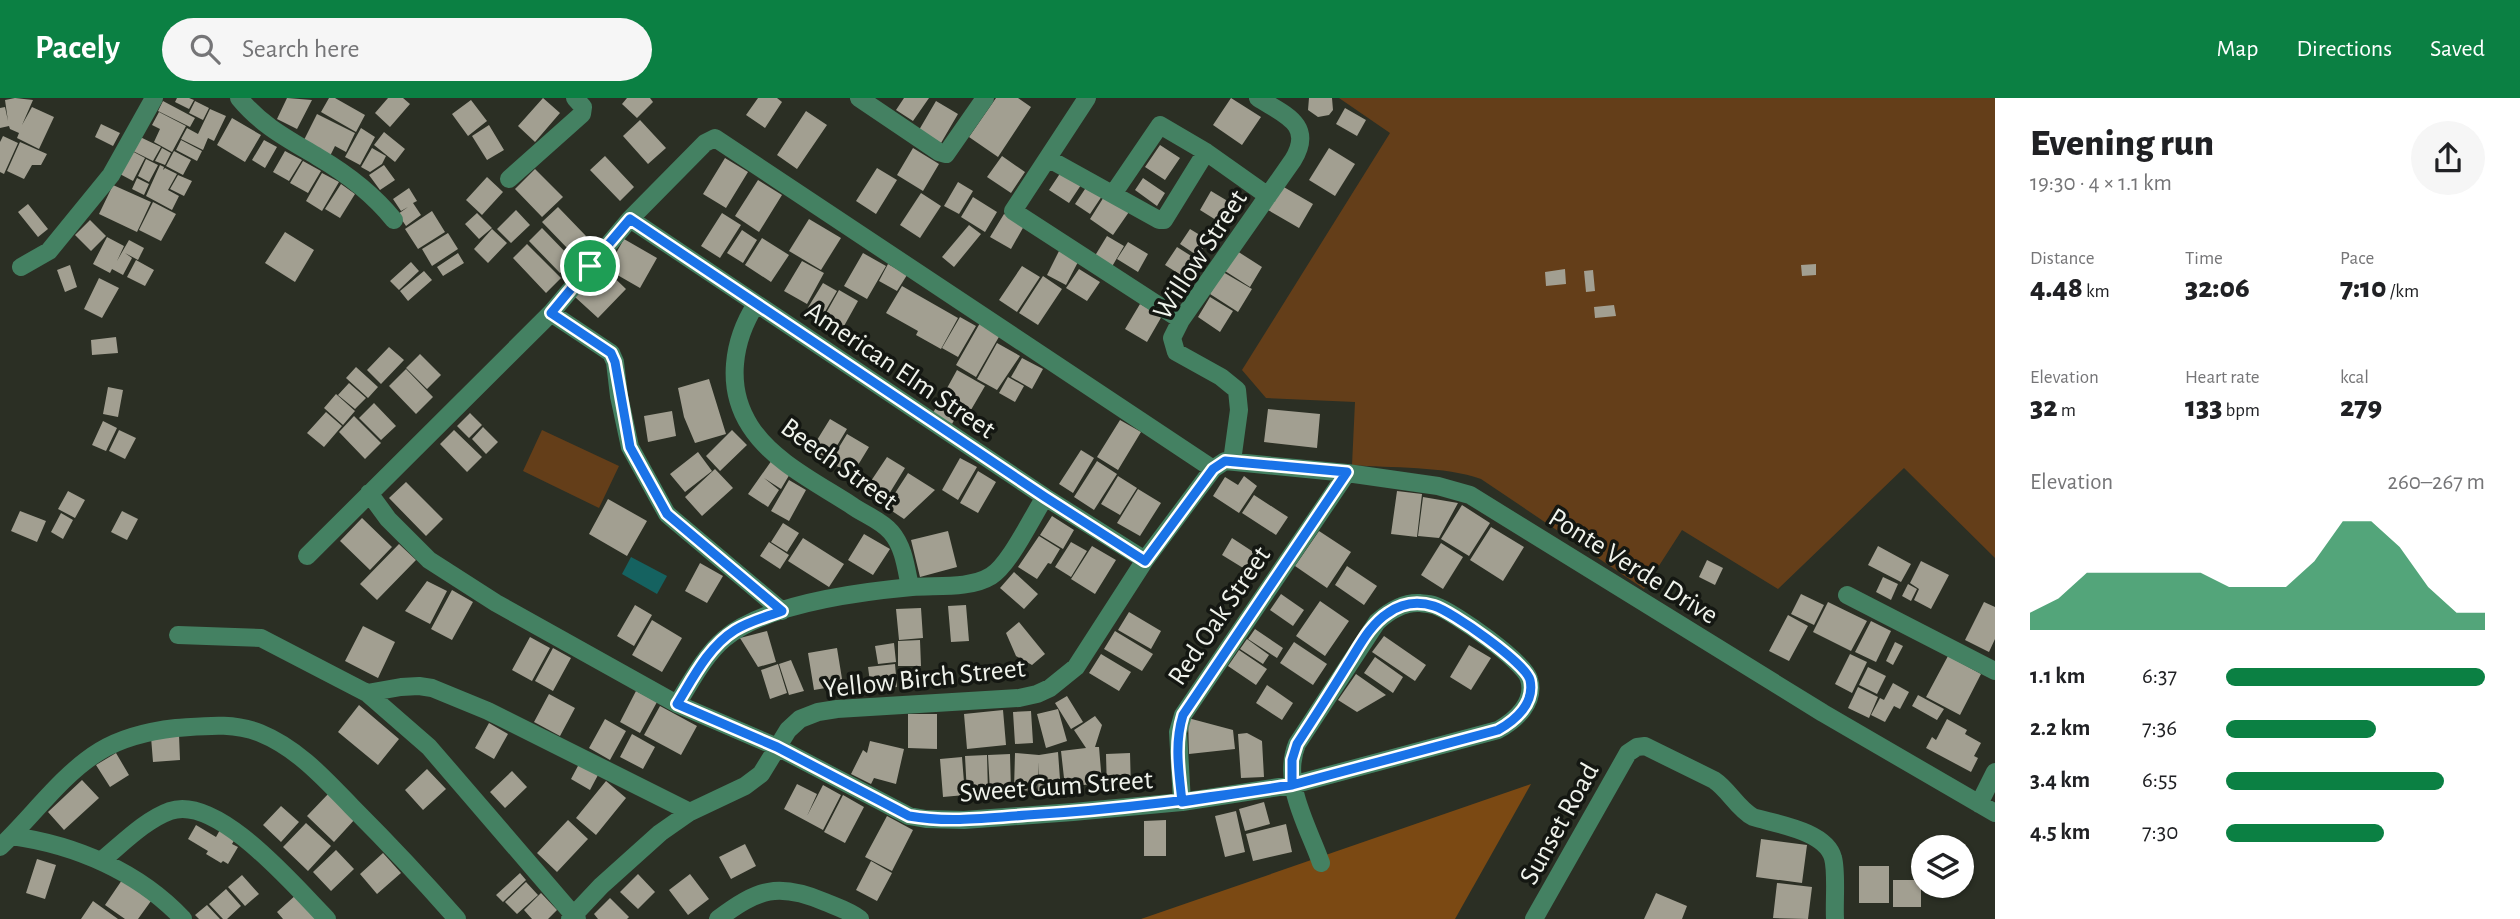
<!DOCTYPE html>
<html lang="en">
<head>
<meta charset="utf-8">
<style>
	body { margin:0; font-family:"Alegreya Sans",sans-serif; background:#f6f6f6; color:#202124; height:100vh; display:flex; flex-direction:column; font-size:26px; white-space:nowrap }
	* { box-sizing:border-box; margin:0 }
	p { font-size:23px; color:#757577 }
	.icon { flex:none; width:38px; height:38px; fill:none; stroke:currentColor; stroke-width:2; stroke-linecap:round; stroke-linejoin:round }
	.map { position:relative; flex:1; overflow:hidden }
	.side { display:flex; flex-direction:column; background:#fff; width:525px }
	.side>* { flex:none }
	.buttons { position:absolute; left:1911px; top:737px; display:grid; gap:14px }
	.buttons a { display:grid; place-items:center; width:63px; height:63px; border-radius:50%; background:#fff; box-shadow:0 2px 5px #0004; font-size:35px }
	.pin { position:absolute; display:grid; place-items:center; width:60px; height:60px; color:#fff; margin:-30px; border:4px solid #fff; border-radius:50%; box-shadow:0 2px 7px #0007 }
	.round { display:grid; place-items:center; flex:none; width:74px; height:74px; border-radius:37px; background:#f6f6f6 }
	.headline { display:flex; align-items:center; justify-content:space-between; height:119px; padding:0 35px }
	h1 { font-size:38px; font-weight:800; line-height:52px }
	.figures { display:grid; grid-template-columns:repeat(3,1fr); gap:10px; height:119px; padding:7px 35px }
	.figures div { display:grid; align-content:center }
	.figures b { font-size:30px; font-weight:800 }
	.figures small { font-size:19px; font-weight:400 }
	.figures p { font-size:19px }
	.chart { height:196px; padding:14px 35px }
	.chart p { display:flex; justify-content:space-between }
	.chart svg { width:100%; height:126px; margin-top:7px; fill:#0b8043; opacity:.7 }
	ul { padding:0 35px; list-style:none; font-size:23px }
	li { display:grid; grid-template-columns:112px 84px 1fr; align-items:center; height:52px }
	li i { height:18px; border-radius:9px; background:#0b8043 }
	header { display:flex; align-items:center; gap:42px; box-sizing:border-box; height:98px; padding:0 35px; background:#0b8043; color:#fff }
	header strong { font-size:33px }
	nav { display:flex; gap:38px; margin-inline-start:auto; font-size:24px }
	.search { width:490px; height:63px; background:#f6f6f6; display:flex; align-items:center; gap:18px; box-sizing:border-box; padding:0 24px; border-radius:38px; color:#757577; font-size:26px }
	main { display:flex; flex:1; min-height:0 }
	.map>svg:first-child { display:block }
	.green { fill:#643e19 }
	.forest { fill:#7b4913 }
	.water { fill:#156260 }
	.building { fill:#a29f91 }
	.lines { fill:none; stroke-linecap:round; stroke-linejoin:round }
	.minor { stroke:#448162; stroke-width:18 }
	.route-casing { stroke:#fff; stroke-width:14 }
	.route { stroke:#1a73e8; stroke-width:9 }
	.labels { text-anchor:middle; stroke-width:7; stroke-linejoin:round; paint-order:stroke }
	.street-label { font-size:28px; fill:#f0f3ec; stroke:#141712 }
</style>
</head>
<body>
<header>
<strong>Pacely</strong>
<div class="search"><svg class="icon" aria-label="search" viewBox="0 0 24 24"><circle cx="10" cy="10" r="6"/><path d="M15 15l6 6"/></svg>Search here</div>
<nav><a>Map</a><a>Directions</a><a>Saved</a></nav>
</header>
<main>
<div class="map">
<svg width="1995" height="821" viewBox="0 0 1995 821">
	<rect width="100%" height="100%" fill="#2b2f24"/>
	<path class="green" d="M1339 0H1995V460L1904 370 1778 491 1682 432 1644 491 1481 381C1446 368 1390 370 1352 367L1355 304 1266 300 1242 272 1390 35Z
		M542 332 619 368 599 410 523 373Z"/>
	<path class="forest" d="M1531 686 1455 821H1141Z"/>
	<path class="water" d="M631 459 667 478 657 496 622 476Z"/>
	<path class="building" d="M15 0 33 2 22 27 32 9 54 19 39 51 17 40 19 35 10 31 9 28 0 30V10L5 9 8 23 5 2Z
		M177 0H189L194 2 189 11 175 4Z
		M287 0 312 2 297 31 277 21Z
		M329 0H335L365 17 356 34 321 14Z
		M388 0H403L410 6 390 29 375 15Z
		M543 0 560 15 535 44 518 28Z
		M627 0H650L653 4 637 20 622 6Z
		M758 0H777L782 4 765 30 746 17Z
		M904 0H929L913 23 896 12Z
		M996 0H1018L1031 9 998 59 969 39Z
		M1231 0 1261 19 1242 47 1213 27Z
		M1332 0 1333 12 1329 17 1318 19 1308 12 1309 0Z
		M471 2 487 23 468 38 452 16Z
		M163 3 195 20 190 29 158 13Z
		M195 3 209 10 203 22 189 15Z
		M936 3 958 16 941 45 919 32Z
		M1345 10 1366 22 1357 38 1336 26Z
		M210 11 226 18 214 43 208 40 203 52 181 41 187 30 198 36Z
		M806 13 827 27 797 71 777 57Z
		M159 14 186 28 172 54 154 44 160 31 152 27Z
		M317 16 355 35 346 54 335 48 330 58 303 44Z
		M232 20 261 37 245 64 217 47Z
		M640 22 666 50 648 66 623 38Z
		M101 26 120 35 113 48 95 39Z
		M489 27 504 52 487 62 472 38Z
		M361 30 375 39 360 67 345 59Z
		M384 34 405 51 395 64 374 47Z
		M3 38 18 45 4 76 0 74V44Z
		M138 38 161 49 153 63 131 52Z
		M181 42 202 53 197 63 176 52Z
		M264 42 277 49 265 70 252 62Z
		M20 44 47 56 41 67H32L24 81 7 73Z
		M1160 47 1180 60 1165 82 1145 69Z
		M162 50 171 55 165 67 155 63Z
		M372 50 386 58 382 66 370 74 361 69Z
		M913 50 939 66 923 93 897 77Z
		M1329 50 1355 66 1335 98 1309 82Z
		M130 52 145 60 133 83 118 75Z
		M174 53 191 62 183 77 166 68Z
		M285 53 302 62 289 83 273 74Z
		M605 58 634 89 620 103 590 72Z
		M1002 58 1025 74 1011 95 987 79Z
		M725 60 748 74 726 110 703 96Z
		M146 61 158 67 149 84 138 78Z
		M303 63 321 73 308 95 290 85Z
		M160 67 164 69 163 72 165 70 177 76 168 92 179 98 172 112 146 98Z
		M384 67 395 82 380 92 369 77Z
		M877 70 897 82 876 116 856 103Z
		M535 71 563 99 542 119 515 91Z
		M1063 71 1083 84 1069 105 1049 92Z
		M322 75 339 84 322 113 306 103Z
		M178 77 192 83 184 98 170 91Z
		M487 79 503 94 482 117 466 102Z
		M137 80 149 86 144 97 132 91Z
		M1143 80 1165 95 1157 108 1135 92Z
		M758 82 782 97 759 134 735 118Z
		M958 84 973 93 959 116 944 108Z
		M341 86 355 96 340 120 325 111Z
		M113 87 151 104 137 134 99 116Z
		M1087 88 1102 98 1090 116 1075 106Z
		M1282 88 1313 106 1299 130 1268 112Z
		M409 90 417 103 413 105 421 117 406 128 398 116 408 109 401 113 393 101Z
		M1211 93 1236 108 1224 127 1200 112Z
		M1107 94 1131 111 1113 137 1090 121Z
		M921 95 941 108 920 140 900 127Z
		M973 99 997 114 985 134 961 119Z
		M153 104 176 116 161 143 139 132Z
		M28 106 48 131 38 139 18 114Z
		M558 109 586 138 570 153 542 124Z
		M516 112 530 127 511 145 497 131Z
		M432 113 445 134 418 151 405 131Z
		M477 115 492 130 479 141 465 126Z
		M722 115 741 127 720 160 701 148Z
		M1004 116 1024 128 1011 151 990 139Z
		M809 121 841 140 821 172 789 153Z
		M90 122 106 138 91 153 75 137Z
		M969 127 981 136 954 169 942 159Z
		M542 130 573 162 560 175 529 143Z
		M492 131 507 145 488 165 474 151Z
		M1190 131 1208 142 1198 158 1180 146Z
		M742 132 757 142 743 165 727 155Z
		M285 134 314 152 295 184 265 165Z
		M448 135 458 151 432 168 422 151Z
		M1107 138 1124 148 1110 172 1093 161Z
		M107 139 124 148 117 163 129 142 144 150 138 162 125 155 132 160 123 177 112 171 110 175 93 166Z
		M762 140 789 157 771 184 745 167Z
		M624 141 657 160 640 190 607 171Z
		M1128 144 1148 156 1138 174 1117 161Z
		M527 146 561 180 546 195 513 160Z
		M1177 149 1196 161 1184 179 1165 167Z
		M1059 153 1078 164 1066 187 1047 177Z
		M1237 153 1262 169 1250 189 1225 173Z
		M458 155 464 165 443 178 437 169Z
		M863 155 886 168 867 201 844 188Z
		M136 162 154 172 145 188 127 179Z
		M802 163 824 175 807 206 784 193Z
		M411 164 419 173 399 192 390 183Z
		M888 166 907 177 897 193 879 183Z
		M1816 166V177L1802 178 1801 167Z
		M70 167 77 189 65 194 57 172Z
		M1022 168 1040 179 1017 214 999 202Z
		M603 169 626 191 598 220 575 199Z
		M1079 171 1100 184 1087 203 1066 190Z
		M1565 171 1566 186 1546 188 1545 174Z
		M1593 172 1595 193 1586 194 1584 173Z
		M424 173 432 182 408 203 400 193Z
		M1223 174 1252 191 1238 214 1210 196Z
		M1043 178 1062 191 1038 227 1019 215Z
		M99 180 119 190 102 220 84 211Z
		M823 185 837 193 819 224 804 216Z
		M902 188 958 220 941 251 916 237 918 233 886 215Z
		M839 192 858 203 839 237 820 226Z
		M1210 199 1233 213 1220 234 1198 219Z
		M1140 206 1162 218 1147 244 1125 231Z
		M1614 207 1616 218 1595 220 1594 209Z
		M960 219 976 228 958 259 942 250Z
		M980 225 1000 237 976 279 956 267Z
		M116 239 118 255 92 257 91 242Z
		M997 245 1020 258 997 292 977 281Z
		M389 249 404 262 381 286 367 272Z
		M420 256 441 277 427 291 406 270Z
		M1022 260 1043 271 1032 291 1011 279Z
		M356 269 378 289 368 300 346 280Z
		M406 271 433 299 416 316 389 288Z
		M957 272 985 288 968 317 941 301Z
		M1008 279 1024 288 1015 304 999 295Z
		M709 281 726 336 695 345 684 319 678 290Z
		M349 285 366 300 355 311 338 297Z
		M108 289 123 292 118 319 103 316Z
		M336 296 355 313 343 327 324 310Z
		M940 302 959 313 952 326 933 315Z
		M374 305 396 328 381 342 359 320Z
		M1268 311 1320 316 1317 350 1264 344Z
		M672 313 676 338 648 344 644 318Z
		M326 314 342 328 324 349 307 335Z
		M470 315 482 327 469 340 457 328Z
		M354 318 381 345 365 361 339 334Z
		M830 321 847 331 826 366 809 355Z
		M1120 322 1141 334 1118 372 1097 359Z
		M103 323 117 330 106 353 92 347Z
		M483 329 498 344 486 356 472 341Z
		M119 332 136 340 125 361 109 353Z
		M454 332 482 359 467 374 440 346Z
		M732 332 747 347 720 373 706 358Z
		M847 336 869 349 852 377 830 364Z
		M1081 352 1094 360 1073 395 1059 386Z
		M698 354 712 373 685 394 670 376Z
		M887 359 905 370 886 401 867 389Z
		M960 360 977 369 958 402 942 392Z
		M772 362 791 374 781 391 764 380 779 392 768 409 748 396Z
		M1097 363 1117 376 1094 412 1074 399Z
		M715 371 733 390 702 418 685 399Z
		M978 373 996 384 978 415 960 405Z
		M908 375 935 392 904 421 886 409Z
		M1118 378 1137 390 1120 417 1101 406Z
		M1244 378 1257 388 1239 415 1213 398 1225 379 1238 387Z
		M789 382 806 392 789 423 771 413Z
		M406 384 443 421 426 438 389 400Z
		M1138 391 1161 405 1140 438 1117 425Z
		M68 393 85 402 75 420 58 411Z
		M1397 393 1422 396 1417 439 1391 436Z
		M1254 397 1288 419 1276 437 1242 415Z
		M1423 399 1458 405 1439 440 1418 438Z
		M608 401 647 423 627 458 589 436Z
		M1462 407 1490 425 1469 458 1441 441Z
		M20 413 46 423 37 444 11 433Z
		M122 413 138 421 127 442 111 434Z
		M61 415 73 422 63 441 51 434Z
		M1052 418 1074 432 1063 451 1040 437Z
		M362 420 392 449 370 472 340 443Z
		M783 425 799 435 787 454 771 444Z
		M1491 429 1524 449 1503 483 1470 462Z
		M948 433 957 469 920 479 911 442Z
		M1319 433 1351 454 1327 490 1295 468Z
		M864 436 890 451 873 477 848 462Z
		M1039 438 1060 451 1051 466 1048 465 1037 481 1018 469Z
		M803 440 844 466 829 489 788 463Z
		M1232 440 1258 457 1248 473 1222 457Z
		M769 444 789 457 780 471 760 458Z
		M1071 444 1087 453 1071 479 1055 469Z
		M1441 445 1463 459 1443 491 1421 477Z
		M399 446 416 462 377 502 360 486Z
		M1092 448 1116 462 1095 496 1071 481Z
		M1878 448 1911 466 1901 484 1868 467Z
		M1707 462 1723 470 1715 487 1699 479Z
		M1921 463 1949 477 1931 511 1914 502 1919 491 1910 485Z
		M700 465 723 478 707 505 685 493Z
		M1347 468 1377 488 1364 507 1335 487Z
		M1014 474 1038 496 1024 511 1000 490Z
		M1883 479 1898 486 1891 502 1876 494Z
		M427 483 447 493 430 526 405 513Z
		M1908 486 1917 491 1911 503 1902 498Z
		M452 492 473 504 452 542 431 531Z
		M1281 496 1304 512 1293 528 1270 512Z
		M1801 496 1824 507 1814 527 1791 516Z
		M1320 503 1349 523 1325 558 1296 538Z
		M1828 504 1867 523 1851 553 1813 534Z
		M1984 504 1995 509V541L1989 554 1965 542Z
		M635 507 652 517 634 548 617 538Z
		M966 507 969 543 951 544 948 508Z
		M921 510 923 540 899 542 896 511Z
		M1129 514 1161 533 1151 551 1118 532Z
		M1788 517 1808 528 1789 563 1769 553Z
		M652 522 682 540 662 574 632 557Z
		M1871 523 1891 533 1876 564 1855 554Z
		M1019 524 1045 556 1032 567 1016 558 1006 535Z
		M363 528 395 544 378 580 345 563Z
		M1255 531 1283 550 1277 560 1248 541Z
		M767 533 776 564 758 569 740 540Z
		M1115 533 1153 556 1142 573 1104 551Z
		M1384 538 1426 567 1415 583 1372 554Z
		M530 539 550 550 532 583 512 572Z
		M1247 541 1269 557 1263 566 1240 551Z
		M920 542 921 568H898V543Z
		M1294 544 1327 566 1313 587 1280 565Z
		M1895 544 1903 548 1893 567 1886 563Z
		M894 545 896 564 878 566 875 548Z
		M1469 547 1491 560 1471 592 1450 579Z
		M553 550 571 560 553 593 535 583Z
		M837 550 843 587 814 592 808 555Z
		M1239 552 1267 571 1256 587 1228 568Z
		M1101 556 1131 574 1119 593 1089 575Z
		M1850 556 1867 564 1852 595 1835 586Z
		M1948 558 1981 576 1960 617 1926 599Z
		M1375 559 1403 579 1393 595 1364 575Z
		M791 562 804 593 789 597 779 566Z
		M778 566 787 595 770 601 761 572Z
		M895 566 897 589 871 591 868 569Z
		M1868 569 1886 578 1877 596 1859 587Z
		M1356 576 1386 597 1357 614 1338 602Z
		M1893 585 1909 594 1900 611 1894 608 1885 624 1871 617 1880 600 1884 602Z
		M1267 587 1293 605 1282 622 1256 605Z
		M1858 589 1878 599 1869 620 1848 610Z
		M636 593 657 604 640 635 620 624Z
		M549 596 575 610 560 638 534 624Z
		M1918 597 1944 611 1937 622 1912 608Z
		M1067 598 1083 624 1071 631 1055 605Z
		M359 607 399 641 378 667 338 634Z
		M660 608 697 628 681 657 644 637Z
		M1058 611 1067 643 1046 650 1037 616Z
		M1003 612 1006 647 967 651 964 616Z
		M1031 613 1033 645 1015 646 1013 614Z
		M908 616H937V651L908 650Z
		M1095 618 1102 627 1095 649H1099L1102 685 1065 689 1061 653 1086 650 1074 632Z
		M1188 620 1233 632 1235 651 1189 656Z
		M605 621 626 633 610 662 589 650Z
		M1947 621 1967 632 1965 636 1981 645 1974 658 1978 660 1971 674 1926 650 1932 639 1936 642Z
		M489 625 508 636 494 661 475 650Z
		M1247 635 1262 643 1264 679 1241 680 1238 636Z
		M632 636 655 649 643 671 620 659Z
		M179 637 180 662 153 664 151 639Z
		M870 643 904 651 896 686 874 680 871 686 851 676 863 652 867 655Z
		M1058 654 1061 695H1038L1039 664 1037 693 1014 692 1015 655 1039 657Z
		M116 655 129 677 110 689 96 667Z
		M1130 655 1131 692 1107 693 1106 656Z
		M1010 656 1011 693H990L988 657Z
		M987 657 988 695 967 696 965 658Z
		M962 659 965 697 943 699 940 661Z
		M579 666 598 677 590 692 571 681Z
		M427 671 446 691 423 712 405 692Z
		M512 673 527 689 505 710 490 694Z
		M82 682 99 700 64 732 48 714Z
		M606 683 626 700 596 737 576 720Z
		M797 686 817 696 807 718 823 687 841 697 823 732 784 711Z
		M330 694 356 720 334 744 307 718Z
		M843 697 864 709 845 745 824 734Z
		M1264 704 1270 726 1245 733 1239 711Z
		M281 708 299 724 281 744 263 727Z
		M1236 713 1245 754 1225 759 1215 718Z
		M887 718 913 732 892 773 865 759Z
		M568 722 588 741 557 774 537 755Z
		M1166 722V758H1144V723Z
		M306 725 331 748 308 773 283 749Z
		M1286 726 1292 754 1253 763 1246 736Z
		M196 727 216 739 221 730 236 739 232 746 238 749 228 766 223 763 221 765 206 756 208 753 188 741Z
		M1761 741 1807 747 1802 785 1756 779Z
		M745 746 756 768 731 781 719 759Z
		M336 752 354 771 331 793 313 774Z
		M383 755 401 775 377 796 360 776Z
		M37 761 56 767 45 801 26 795Z
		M871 763 892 775 877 803 856 792Z
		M1859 768H1889V805H1859Z
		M520 775 526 782 503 804 496 797Z
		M638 776 655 794 638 811 620 794Z
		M690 776 709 801 688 817 669 792Z
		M242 777 259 796 245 808 228 789Z
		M122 782 151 803 138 821H125L105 807Z
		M1893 782H1921V809H1893Z
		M526 784 538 797 517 816 505 804Z
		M1777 785 1812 789 1808 821 1773 820Z
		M226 791 241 808 227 821H223L209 806Z
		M541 795 557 812 548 821H532L524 812Z
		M1656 795 1687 808 1682 821H1644Z
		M297 796 318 821H283L277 814Z
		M610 800 629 819 627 821H598L594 816Z
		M93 803 118 821H81Z
		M207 807 220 821H199L195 817Z"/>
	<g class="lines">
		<path class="minor" d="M239 0C262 28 288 41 318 59 347 76 373 96 394 122
			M859 0 939 54 946 56 985 0
			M1087 0 1013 113 1181 222
			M1049 61 1159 122H1164L1206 54
			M509 81 582 16 583 9 575 0
			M1113 96 1160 27 1206 54 1268 98
			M630 121 1045 399 1145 462
			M21 169 49 153 111 77 154 0
			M756 206C733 242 725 289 750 328 772 363 817 385 851 407 863 416 881 422 891 434 904 449 906 470 910 489
			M551 215 611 255 615 264 619 298 630 349 667 416 782 513
			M1232 363 1239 312 1237 292 1221 279 1176 254 1172 240 1181 222 1293 62C1315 26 1283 16 1258 0
			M369 395 388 421 429 462 496 505 677 606 777 649 909 718 926 721 964 722 1073 714 1182 704 1292 687 1498 632C1516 622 1536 604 1529 581 1525 564 1454 514 1436 508 1432 506 1425 506 1420 505 1403 504 1389 513 1377 524L1297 646C1281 685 1308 728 1321 765
			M307 458 551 215 630 121 705 45 715 40 1213 371
			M1847 497 1995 573
			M178 537 261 540 367 595 429 649 577 821
			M367 595 401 589 419 588 432 590 488 613 690 714
			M677 606C691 584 704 558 724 541 765 506 858 494 912 489 936 487 970 491 991 478 1010 466 1032 419 1045 399
			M1182 704 1178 634 1183 617 1347 375
			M1979 706 1995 674
			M12 738C76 747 139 774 183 821
			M0 749C33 718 61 677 100 653 123 639 150 633 176 630 205 628 233 624 260 635 297 650 324 680 351 708 388 745 423 782 457 821
			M101 763C122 746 145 722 170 713 218 696 296 790 327 821
			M570 821 601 788 660 735 690 714 745 688 761 676 788 632 800 621 818 614 837 611 1019 600 1037 596 1050 590 1076 569 1145 462 1213 371 1225 363 1347 375 1438 388 1470 397 1823 615 1995 715
			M718 821C758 791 778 784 825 804 837 809 850 813 860 821
			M1534 821 1628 655 1637 649 1645 648 1714 682C1729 692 1737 710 1753 719 1776 726 1826 733 1833 760 1837 774 1834 805 1835 821"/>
	</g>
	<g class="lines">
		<g class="route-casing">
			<path id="route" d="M590 168 551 215 611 255 615 264 630 349 667 416 782 513C766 519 750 523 735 532 708 549 693 580 677 606L777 649 909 718C948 725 988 720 1027 717 1116 712 1204 700 1292 687V662L1297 646C1314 620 1330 595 1346 569 1358 551 1369 527 1388 515 1402 505 1418 503 1434 508 1451 513 1526 565 1530 582 1535 605 1516 622 1498 632L1292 687 1182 704C1179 674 1174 646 1183 617L1347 374 1225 363 1213 371 1145 463 1045 399 630 121 590 168"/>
		</g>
		<use href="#route" class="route"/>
	</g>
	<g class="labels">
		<g class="street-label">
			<text transform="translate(1199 156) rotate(-57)" y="10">Willow Street</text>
			<text transform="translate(901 271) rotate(34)" y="10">American Elm Street</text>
			<text transform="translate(840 365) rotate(36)" y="10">Beech Street</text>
			<text transform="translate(1634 467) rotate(32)" y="10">Ponte Verde Drive</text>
			<text transform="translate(1218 517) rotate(-56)" y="10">Red Oak Street</text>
			<text transform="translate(924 579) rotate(-6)" y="10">Yellow Birch Street</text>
			<text transform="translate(1056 687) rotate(-4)" y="10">Sweet Gum Street</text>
			<text transform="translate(1558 725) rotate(-61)" y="10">Sunset Road</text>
		</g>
	</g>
</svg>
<div class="buttons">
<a><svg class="icon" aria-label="layers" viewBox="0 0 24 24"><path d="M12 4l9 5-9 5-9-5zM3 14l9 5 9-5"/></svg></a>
</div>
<div class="pin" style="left:590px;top:168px;background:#1e9e55"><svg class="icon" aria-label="arrive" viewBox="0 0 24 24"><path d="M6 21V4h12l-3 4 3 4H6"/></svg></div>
</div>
<section class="side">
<div class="headline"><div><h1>Evening run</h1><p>19:30 · 4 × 1.1 km</p></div><a class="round"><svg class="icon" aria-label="share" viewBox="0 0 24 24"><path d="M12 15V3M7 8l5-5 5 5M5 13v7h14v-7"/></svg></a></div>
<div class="figures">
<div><p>Distance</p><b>4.48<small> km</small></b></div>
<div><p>Time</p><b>32:06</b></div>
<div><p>Pace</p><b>7:10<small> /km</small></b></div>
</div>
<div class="figures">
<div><p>Elevation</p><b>32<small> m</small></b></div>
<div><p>Heart rate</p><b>133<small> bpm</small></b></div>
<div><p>kcal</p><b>279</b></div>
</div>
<div class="chart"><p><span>Elevation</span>260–267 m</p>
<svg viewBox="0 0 160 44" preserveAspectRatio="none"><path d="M0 44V38L10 33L20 24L30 24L40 24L50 24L60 24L70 29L80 29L90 29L100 20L110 6L120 6L130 15L140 29L150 38L160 38V44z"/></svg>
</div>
<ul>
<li><b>1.1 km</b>6:37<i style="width:100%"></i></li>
<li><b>2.2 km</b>7:36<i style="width:58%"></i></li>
<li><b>3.4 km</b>6:55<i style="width:84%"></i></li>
<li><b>4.5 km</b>7:30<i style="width:61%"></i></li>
</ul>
</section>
</main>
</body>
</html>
